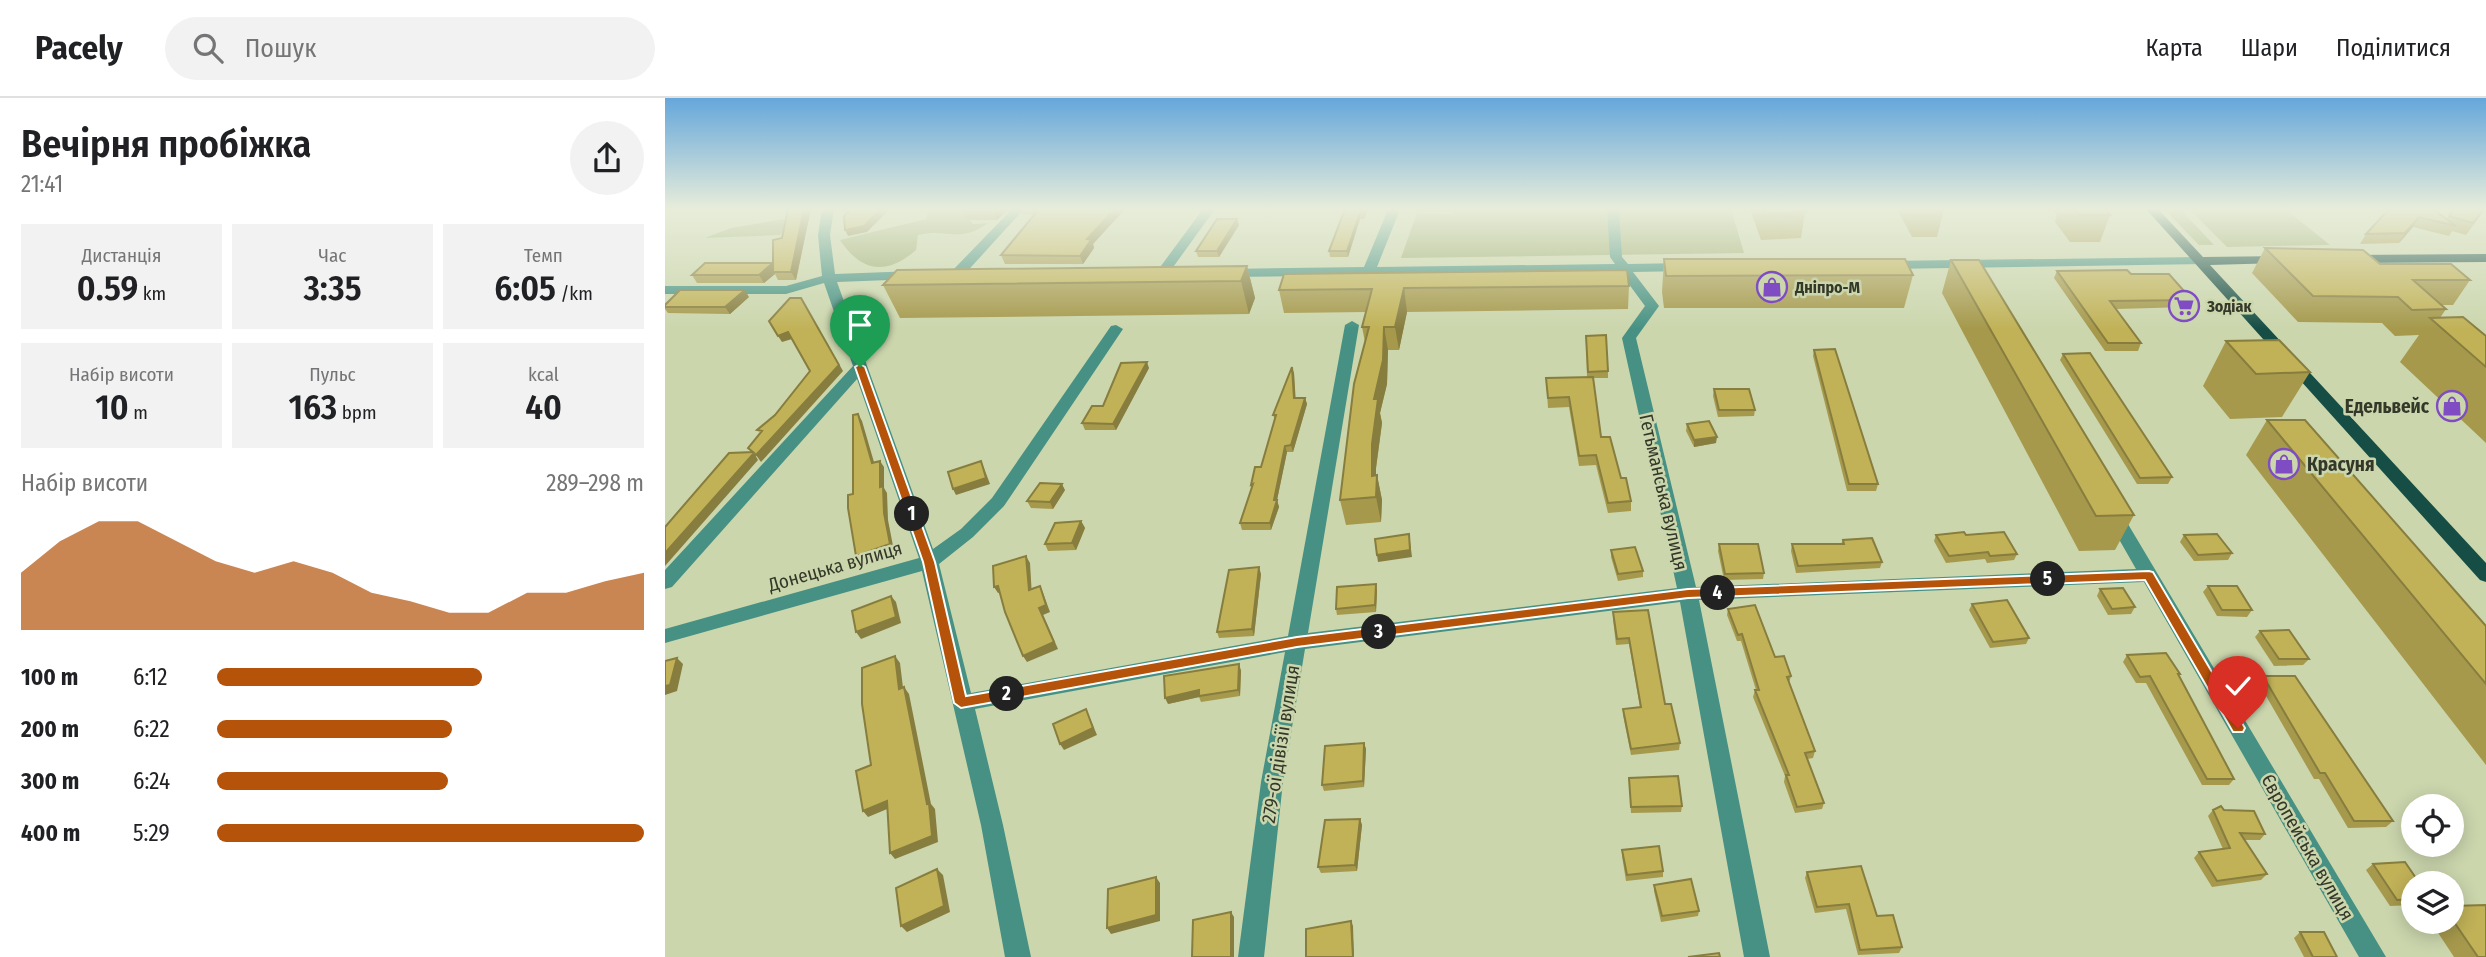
<!DOCTYPE html>
<html lang="uk">
<head>
<meta charset="utf-8">
<style>
	body { margin:0; font-family:"Fira Sans Condensed",sans-serif; background:#f2f2f2; color:#202124; height:100vh; display:flex; flex-direction:column; font-size:26px; white-space:nowrap }
	* { box-sizing:border-box; margin:0 }
	p { font-size:23px; color:#757577 }
	.icon { flex:none; width:38px; height:38px; fill:none; stroke:currentColor; stroke-width:2; stroke-linecap:round; stroke-linejoin:round }
	.map { position:relative; flex:1; overflow:hidden }
	.side { display:flex; flex-direction:column; background:#fff; width:665px }
	.side>* { flex:none }
	.buttons { position:absolute; left:1736px; top:696px; display:grid; gap:14px }
	.buttons a { display:grid; place-items:center; width:63px; height:63px; border-radius:50%; background:#fff; box-shadow:0 4px 18px #0003; font-size:35px }
	.pin { position:absolute; display:grid; place-items:center; width:60px; height:60px; color:#fff; margin:-72px -30px; border-radius:50% 50% 50% 0; rotate:-45deg; box-shadow:0 0 7px #0007 }
	.pin .icon { rotate:45deg }
	.km { position:absolute; width:35px; height:35px; margin:-18px; border-radius:50%; background:#222; color:#fff; font-size:19px; line-height:35px; text-align:center }
	.round { display:grid; place-items:center; flex:none; width:74px; height:74px; border-radius:37px; background:#f2f2f2 }
	.summary { display:flex; align-items:center; justify-content:space-between; height:119px; padding:0 21px }
	h1 { font-size:38px; font-weight:600; line-height:52px }
	.metrics { display:grid; grid-template-columns:repeat(3,1fr); gap:10px; height:119px; padding:7px 21px }
	.metrics div { display:grid; align-content:center; border-radius:0px; background:#f2f2f2; text-align:center }
	.metrics b { font-size:35px; font-weight:600 }
	.metrics small { font-size:19px; font-weight:400 }
	.metrics p { font-size:19px }
	.chart { height:196px; padding:14px 21px }
	.chart p { display:flex; justify-content:space-between }
	.chart svg { width:100%; height:126px; margin-top:7px; fill:#b45309; opacity:.7 }
	ul { padding:0 21px; list-style:none; font-size:23px }
	li { display:grid; grid-template-columns:112px 84px 1fr; align-items:center; height:52px }
	li i { height:18px; border-radius:9px; background:#b45309 }
	header { display:flex; align-items:center; gap:42px; box-sizing:border-box; height:98px; padding:0 35px; background:#fff; border-bottom:2px solid #e0e0e0 }
	header strong { font-size:33px }
	nav { display:flex; gap:38px; margin-inline-start:auto; font-size:24px }
	.search { width:490px; height:63px; background:#f2f2f2; display:flex; align-items:center; gap:18px; box-sizing:border-box; padding:0 24px; border-radius:38px; color:#757577; font-size:26px }
	main { display:flex; flex:1; min-height:0 }
	.map>svg:first-child { display:block }
	.green { fill:#9dac71 }
	.lines { fill:none; stroke-linecap:round; stroke-linejoin:round }
	.minor { fill:#469183; fill-rule:evenodd }
	.major { fill:#164d44; fill-rule:evenodd }
	.wall { fill:#a6994c }
	.shaded-wall { fill:#877d3e }
	.building { fill:#c1b258; stroke:#877d3e; stroke-width:2 }
	.route { fill:#b45309; stroke:#fff; stroke-width:2 }
	.labels { text-anchor:middle; stroke-width:5; stroke-linejoin:round; paint-order:stroke }
	.far-poi-label { font-size:16px; font-weight:bold; fill:#343828; stroke:#cbd6ad; text-anchor:start }
	.poi-label { font-size:19px; font-weight:bold; fill:#343828; stroke:#cbd6ad; text-anchor:end }
	.street-label { font-size:19px; fill:#343828; stroke:#cbd6ad }
</style>
</head>
<body>
<header>
<strong>Pacely</strong>
<div class="search"><svg class="icon" aria-label="search" viewBox="0 0 24 24"><circle cx="10" cy="10" r="6"/><path d="M15 15l6 6"/></svg>Пошук</div>
<nav><a>Карта</a><a>Шари</a><a>Поділитися</a></nav>
</header>
<main>
<section class="side">
<div class="summary"><div><h1>Вечірня пробіжка</h1><p>21:41</p></div><a class="round"><svg class="icon" aria-label="share" viewBox="0 0 24 24"><path d="M12 15V3M7 8l5-5 5 5M5 13v7h14v-7"/></svg></a></div>
<div class="metrics">
<div><p>Дистанція</p><b>0.59<small> km</small></b></div>
<div><p>Час</p><b>3:35</b></div>
<div><p>Темп</p><b>6:05<small> /km</small></b></div>
</div>
<div class="metrics">
<div><p>Набір висоти</p><b>10<small> m</small></b></div>
<div><p>Пульс</p><b>163<small> bpm</small></b></div>
<div><p>kcal</p><b>40</b></div>
</div>
<div class="chart"><p><span>Набір висоти</span>289–298 m</p>
<svg viewBox="0 0 160 44" preserveAspectRatio="none"><path d="M0 44V24L10 13L20 6L30 6L40 13L50 20L60 24L70 20L80 24L90 31L100 34L110 38L120 38L130 31L140 31L150 27L160 24V44z"/></svg>
</div>
<ul>
<li><b>100 m</b>6:12<i style="width:62%"></i></li>
<li><b>200 m</b>6:22<i style="width:55%"></i></li>
<li><b>300 m</b>6:24<i style="width:54%"></i></li>
<li><b>400 m</b>5:29<i style="width:100%"></i></li>
</ul>
</section>
<div class="map">
<svg width="1821" height="859" viewBox="0 0 1821 859">
	<rect width="100%" height="100%" fill="#cbd6ad"/>
	<path class="green" d="M264 111H301L299 114 308 126 323 125C294 146 283 130 253 137L251 152C222 177 197 175 175 142L261 121Z
		M789 111H1066L1079 155 736 160 752 115 787 116Z
		M1499 111H1515L1549 147H1534Z
		M1524 111H1620L1665 147 1562 149Z
		M126 120 115 137 40 140 66 130Z"/>
	<g class="lines">
		<path class="minor" d="M157 111H169L165 137 170 176 250 173 256 177 250 181 172 184 268 451 296 431 327 400 446 228 451 227 458 231 339 408 308 439 274 466 306 595 623 538 680 227 687 223 694 227 643 535 1012 490 957 240 980 208 955 174 562 179 556 175 562 171 699 169 722 114 727 111 734 114 712 169 950 166 945 159 942 111H954L957 159 963 166 1020 165 1026 169 1020 173 968 174 994 208 971 240 1031 489 1471 471 1439 415 1442 411H1454L1721 859H1694L1479 484 1034 502 1105 859H1079L1015 504 640 551 618 684 599 859H573L596 684 620 554 310 611 338 727 366 859H340L316 727 257 473 0 545V531L254 460 192 281 7 489 0 491V472L188 268 159 185 121 196H0V188H121L157 178 153 137Z
			M347 111H359L297 179H287V173Z
			M538 111H550L501 179H491L490 176Z
			M1535 159 1540 160V166L1220 171 1214 167 1220 163Z"/>
		<path class="major" d="M1481 111H1493L1538 159 1619 158 1621 161 1615 165 1545 167 1821 465V484L1815 482Z
			M1821 156V164L1685 165 1679 161 1685 157Z"/>
	</g>
	<path class="wall" d="M301 111H344L332 122H302L298 114Z
		M356 111H460L428 146 429 150 418 166H340L336 157 370 116H358Z
		M680 111H703L699 121H695L683 159H665L664 153Z
		M751 111H784L783 114 751 113Z
		M1085 111H1137L1140 114 1136 140 1096 142Z
		M1232 111H1279L1272 139H1247Z
		M1387 111H1440L1445 117 1435 144H1405L1390 124 1392 117Z
		M1724 111 1782 121 1789 111H1820L1801 137 1787 133 1784 138 1748 129 1734 145 1695 146 1701 136Z
		M145 113 131 182H113L110 176 99 185H32L27 177 108 165 117 140Z
		M572 121 574 127 554 159H533L531 153Z
		M1600 150 1715 166 1805 182 1788 207H1776L1781 211 1775 220 1821 238V345L1735 264 1754 237 1730 238 1717 225 1633 224 1587 175Z
		M999 161 1248 177 1239 210H999L997 194Z
		M1286 162 1469 417 1450 452 1414 453 1277 195Z
		M582 168 590 200 584 216 235 220 218 187Z
		M1392 173 1466 176 1527 202 1523 209 1451 211 1476 245 1473 253H1440L1389 180Z
		M964 188 963 211 742 214 734 252H723L722 286 715 315 717 325 711 370V377H712L717 402 716 424 681 427 675 402 700 244 697 229 701 214 619 215 614 192Z
		M84 199 65 216 3 215 0 211V207Z
		M921 238 943 273V280H928L936 339 966 403V413L943 415 931 367 914 368 904 309 883 310 881 280 922 279Z
		M1561 243 1645 274 1617 319 1565 321 1538 288Z
		M1149 252 1213 386 1211 393H1182L1148 258Z
		M1398 256 1507 379 1503 386H1472L1395 262Z
		M484 270 451 332H420L417 325Z
		M629 275 630 300H640L642 306 628 354H622L612 402 614 409 606 432H577L575 425 587 390 586 387 596 369 610 322 608 317Z
		M1049 291 1090 312 1089 318 1053 319 1048 298Z
		M1602 322 1821 528V667L1581 357Z
		M1022 326 1051 345 1029 349 1021 333Z
		M400 392 388 411 366 410 362 403Z
		M416 423 420 430 411 452 383 453 380 446Z
		M1271 437H1301L1352 456 1349 462 1322 465 1320 461 1281 465 1269 443Z
		M1519 437 1567 455 1563 462 1529 463 1515 444Z
		M1178 442 1217 464 1215 470 1131 475 1126 453 1127 446H1176Z
		M1054 446 1099 475 1098 481 1059 482 1053 453Z
		M946 452 978 473V479L953 483 946 459Z
		M596 476 589 538 554 540 552 534Z
		M1543 488 1587 512 1582 519 1552 518 1538 494Z
		M1435 491 1470 509 1466 516 1443 517 1432 498Z
		M712 492 711 514 672 517 671 511Z
		M1307 506 1364 540 1361 546 1325 550 1304 512Z
		M1063 511 1110 559 1126 578 1124 585 1150 653 1148 660 1142 661 1159 705 1157 711 1130 715 1119 684 1120 678 1088 599 1090 592H1091L1076 543H1072L1062 517Z
		M983 512 1000 606 1015 645 1014 652 966 657 958 617V611L975 609 964 546 951 547 948 521V514Z
		M1595 533 1644 561 1638 567 1609 568 1590 539Z
		M1462 557 1515 576 1514 578 1569 681 1564 687H1537L1481 585H1471L1458 564Z
		M574 566 576 573 575 598 536 604 534 599 503 606Z
		M1598 578 1728 723 1721 729 1683 730 1654 681H1649L1593 584Z
		M699 645 701 651 699 689 659 693 657 687Z
		M964 680 1017 708 1016 714 966 715Z
		M1548 712H1559L1600 736 1595 742H1579L1602 776 1596 782 1547 789 1529 760 1534 754 1558 751 1543 718Z
		M695 721 697 727 692 773 656 775 653 769Z
		M957 752 998 773V779L961 783 957 758Z
		M1708 766 1748 786V807L1725 808 1701 772Z
		M1142 774 1212 818 1237 849 1234 855 1193 857 1181 811 1150 815 1140 780Z
		M989 787 1034 813 1033 818 996 824 989 793Z
		M1787 808 1821 859H1789L1766 824H1787Z
		M1635 834 1672 859H1639L1629 840Z"/>
	<path class="shaded-wall" d="M139 111H146L131 182 126 174Z
		M216 111H225L202 134 183 138 180 132Z
		M332 111H344L332 122 329 114Z
		M450 111H460L428 146 429 150 418 166 415 158 422 141Z
		M700 111H703L699 121V115Z
		M695 115V121L683 159 682 153Z
		M1754 119 1748 129 1734 145 1740 135Z
		M572 121 574 127 554 159 552 153Z
		M108 165V174L110 176 99 185 94 177Z
		M582 168 590 200 584 216 576 183Z
		M739 190 742 214 734 252 730 229Z
		M80 192 84 199 65 216 60 209Z
		M136 200 178 273 96 364 91 357 174 267Z
		M719 229 723 252 722 286 715 315 717 325 711 370V399L707 378V346L709 301Z
		M123 234 127 241 117 244 113 238Z
		M482 264 484 270 451 332 448 326Z
		M627 269 629 275 631 306 629 300Z
		M640 300 642 306 628 354 626 347Z
		M193 316 197 323 211 371 207 365Z
		M1052 339 1051 345 1029 349V342Z
		M620 348 622 354 612 402 614 409 606 432 605 425Z
		M89 355 93 362 0 468V455Z
		M215 363 219 369V390L222 395 223 422 229 453 195 464 191 458 219 415 215 389Z
		M316 363 319 370 325 386 291 397 288 391Z
		M712 377 717 402 716 424 711 399Z
		M397 386 400 392 388 411 385 404Z
		M416 423 420 430 411 452 407 445Z
		M744 436 747 459 713 464 712 457Z
		M361 458 365 465 367 499 364 492Z
		M594 469 596 476 589 538 587 531Z
		M711 486 712 492 711 514 710 507Z
		M333 488 337 494 333 495 329 489Z
		M375 488 378 495 385 514 378 517 393 551 362 564 358 558 374 510Z
		M226 498 231 504 236 525 196 541 191 534Z
		M230 558 235 565 239 598 234 591Z
		M12 560 18 566 12 593 0 597V588Z
		M574 566 576 573 575 598 573 592Z
		M239 589 244 596 266 706 270 711 273 744 230 761 225 755 262 706Z
		M534 592V599L503 606 500 600Z
		M421 611 432 637 399 652 395 646Z
		M699 645 701 651 699 689 698 683Z
		M222 703 227 709 203 719 198 713Z
		M695 721 697 727 692 773 690 767Z
		M272 771 278 777 285 814 242 834 236 828Z
		M491 779 495 785V823L446 836 442 830Z
		M566 814 569 819V859H566Z
		M686 823 688 828 689 859H688Z"/>
	<path class="building" d="M123 111H139L126 174H108V165L94 177H27L40 165H108V142L117 140Z
		M186 111H216L199 128 180 132 179 118Z
		M301 111H332L329 114H298Z
		M374 111H450L422 141 426 142 415 158 336 157Z
		M680 111H700L699 115H695L682 153H664Z
		M1098 111H1137L1140 114 1099 115Z
		M1409 111H1440L1445 117H1415Z
		M1724 111H1768L1791 128 1754 119 1740 135 1701 136Z
		M1789 111H1819L1808 125 1784 118Z
		M552 121H572L552 153H531Z
		M1600 150 1698 152 1715 166H1786L1805 182H1748L1781 211 1747 212 1733 199 1648 198Z
		M999 161H1240L1248 177 1001 178Z
		M1286 162H1314L1469 417 1431 418Z
		M582 168 576 183 218 187 232 172Z
		M962 172 964 188 739 190 730 229H719L718 262 709 301H713L707 346V378L712 377 711 399 675 402 689 286 704 229H697L707 191 614 192 619 176Z
		M1462 172 1466 176H1504L1527 202 1445 203 1476 245H1443L1392 173Z
		M15 192H80L60 209H0V207Z
		M125 200H136L174 267 91 357 89 355 0 455V429L64 355 88 354 83 350 97 333 92 332 110 317 145 273 123 234 113 238 104 223Z
		M1798 219 1821 238V269L1765 220Z
		M941 237 943 273 923 274 921 238Z
		M1614 242 1645 274 1591 276 1561 243Z
		M1170 251 1213 386H1184L1149 252Z
		M1425 255 1507 379 1475 380 1398 256Z
		M482 264 448 326 417 325 427 308H438L456 265Z
		M627 269 629 300H640L626 347 620 348 609 402H612L605 425H575L588 386 586 387 590 369H596L611 317H608Z
		M928 279 936 339H945L956 380H961L966 403 943 405 931 357 914 358 904 299 883 300 881 280Z
		M1049 291H1084L1090 312H1054Z
		M193 316 207 365 215 363V389L218 388 219 415 225 446 191 458 183 410V397L188 396V317Z
		M1602 322H1640L1821 528V586Z
		M1044 323 1052 339 1029 342 1022 326Z
		M316 363 321 380 288 391 283 374Z
		M375 385 397 386 385 404 362 403Z
		M416 423 407 445 380 446 390 425Z
		M1299 434 1301 437 1339 434 1352 456 1325 458 1323 454 1284 458 1271 437Z
		M744 436 745 452 712 457 710 441Z
		M1552 436 1567 455 1533 457 1519 437Z
		M1207 440 1217 464 1133 468 1127 446H1179L1178 442Z
		M1054 446H1093L1099 475 1060 476Z
		M970 449 978 473 953 476 946 452Z
		M361 458 364 492 375 488 381 507 374 510 389 544 358 558 340 514 333 488 329 489 328 468Z
		M594 469 587 531 552 534 564 472Z
		M711 486 710 507 671 511 672 489Z
		M1543 488H1572L1587 512H1557Z
		M1458 490 1470 509 1447 511 1435 491Z
		M226 498 231 519 191 534 187 513Z
		M1342 502 1364 540 1328 544 1307 506Z
		M1090 507 1110 559 1119 558 1126 578 1122 579 1150 653 1140 655 1159 705 1132 709 1121 677H1124L1090 592H1094L1077 536 1073 537 1063 511Z
		M983 512 1000 606H1006L1015 645 966 651 958 611 976 609 964 540 952 541 948 514Z
		M1624 532 1644 561H1614L1595 533Z
		M1501 555 1515 576H1513L1569 681H1542L1485 578 1475 579 1462 557Z
		M230 558 234 591 239 589 262 706 264 705 267 738 225 755 222 703 198 713 191 673 206 667 197 606V570Z
		M12 560 5 587 0 588V563Z
		M574 566 573 592 534 598V592L500 600 499 578Z
		M1598 578H1630L1728 723H1689L1660 675H1655Z
		M421 611 428 630 395 646 388 626Z
		M699 645 698 683 657 687 660 648Z
		M1013 678 1017 708 966 709 964 680Z
		M1556 708 1559 712 1589 713 1600 736 1575 735 1602 776 1552 783 1534 754 1565 750 1548 712Z
		M695 721 690 767 653 769 660 722Z
		M994 748 998 773 962 777 957 752Z
		M1740 764 1755 786H1748V801L1732 802 1708 766Z
		M1196 768 1212 818 1228 817 1237 849 1195 852 1184 806 1152 809 1142 774Z
		M272 771 279 808 236 828 231 790Z
		M491 779V817L442 830 443 791Z
		M1026 781 1034 813 997 818 989 787Z
		M1821 807V859H1813L1787 821V808Z
		M566 814V859H527L528 822Z
		M686 823 688 859H641V831Z
		M1635 834H1659L1672 859H1648Z
		M1054 855 1055 859H1023Z"/>
	<linearGradient id="sky" x2="0" y2="1"><stop stop-color="#65a7db"/><stop offset="0.48" stop-color="#e8edda"/><stop offset="1" stop-color="#e8edda" stop-opacity="0"/></linearGradient>
	<rect width="1821" height="231" fill="url(#sky)"/>
	<path class="route" d="M195 266 200 269 270 464 301 598 632 539 1023 491 1484 473 1488 474 1580 630 1578 634H1568L1480 482 1023 500 632 549 296 610 289 605 258 464 190 269Z"/>
	<defs>
		<g id="shop-ring" transform="scale(1.575)"><circle r="9.5" fill="#cbd6ad" stroke="#7f4cc3" stroke-width="1.5"/><path d="M-5-2.5h2.3a2.7 3.5 0 0 1 5.4 0H5L5.5 6h-11ZM-1.5-2.5h3a1.5 2.3 0 0 0-3 0Z" fill="#7f4cc3"/></g>
		<g id="supermarket-ring" transform="scale(1.575)"><circle r="9.5" fill="#cbd6ad" stroke="#7f4cc3" stroke-width="1.5"/><path d="M-6-5.5h2.5l.6 2H6L4.5 2H-2.5L-4.4-4H-6ZM-1.5 3.2a1.3 1.3 0 1 0 .1 0ZM3 3.2a1.3 1.3 0 1 0 .1 0Z" fill="#7f4cc3"/></g>
	</defs>
	<g fill-rule="evenodd">
		<use href="#shop-ring" x="1107" y="189"/>
		<use href="#supermarket-ring" x="1519" y="208"/>
		<use href="#shop-ring" x="1787" y="308"/>
		<use href="#shop-ring" x="1619" y="366"/>
	</g>
	<g class="labels">
		<g class="far-poi-label">
			<text x="1130" y="195">Днiпро-М</text>
			<text x="1542" y="214">Зодіак</text>
		</g>
		<g class="poi-label">
			<text x="1764" y="315">Едельвейс</text>
			<text x="1642" y="373" text-anchor="start">Красуня</text>
		</g>
		<g class="street-label">
			<text transform="translate(999 394) rotate(77)" y="7">Гетьманська вулиця</text>
			<text transform="translate(170 468) rotate(-16)" y="7">Донецька вулиця</text>
			<text transform="translate(615 646) rotate(-81)" y="7">279-ої дівізії вулиця</text>
			<text transform="translate(1643 749) rotate(60)" y="7">Європейська вулиця</text>
		</g>
	</g>
</svg>
<div class="buttons">
<a><svg class="icon" aria-label="locate" viewBox="0 0 24 24"><circle cx="12" cy="12" r="6"/><path d="M12 2v4M12 18v4M2 12h4M18 12h4"/></svg></a>
<a><svg class="icon" aria-label="layers" viewBox="0 0 24 24"><path d="M12 4l9 5-9 5-9-5zM3 14l9 5 9-5"/></svg></a>
</div>
<div class="pin" style="left:195px;top:269px;background:#1e9e55"><svg class="icon" aria-label="arrive" viewBox="0 0 24 24"><path d="M6 21V4h12l-3 4 3 4H6"/></svg></div>
<div class="pin" style="left:1573px;top:630px;background:#d93025"><svg class="icon" aria-label="check" viewBox="0 0 24 24"><path d="M5 12l5 5 9-10"/></svg></div>
<b class="km" style="left:247px;top:416px">1</b>
<b class="km" style="left:342px;top:596px">2</b>
<b class="km" style="left:714px;top:534px">3</b>
<b class="km" style="left:1053px;top:495px">4</b>
<b class="km" style="left:1383px;top:481px">5</b>
</div>
</main>
</body>
</html>
